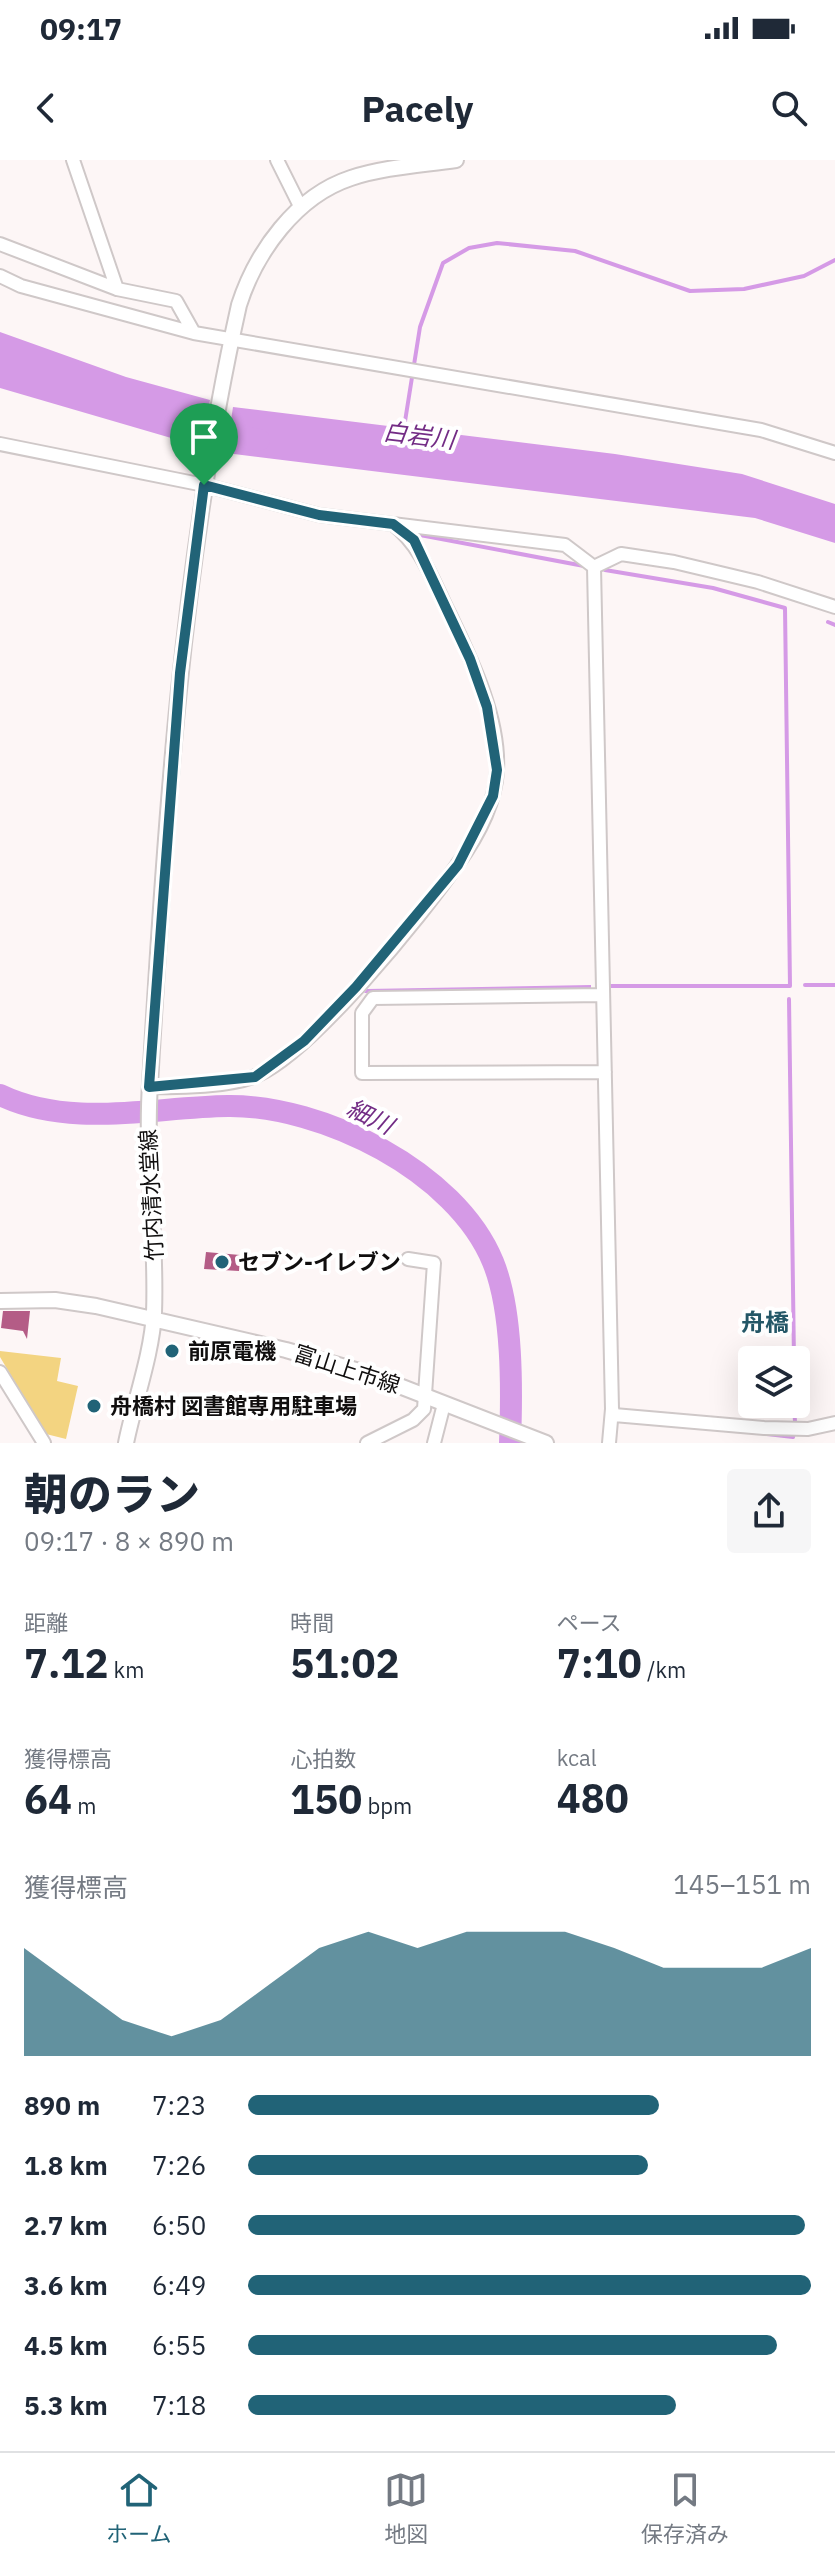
<!DOCTYPE html>
<html lang="ja">
<head>
<meta charset="utf-8">
<style>
	body { margin:0; font-family:"IBM Plex Sans","Noto Sans JP",sans-serif; background:#f6f6f7; color:#1f2937; height:100vh; display:flex; flex-direction:column; font-size:30px; white-space:nowrap }
	* { box-sizing:border-box; margin:0 }
	p { font-size:26px; color:#747a83 }
	.icon { flex:none; width:44px; height:44px; fill:none; stroke:currentColor; stroke-width:2; stroke-linecap:round; stroke-linejoin:round }
	.map { position:relative; height:1283px; overflow:hidden }
	.panel { display:flex; flex-direction:column; background:#fff; flex:1 }
	.panel>* { flex:none }
	.tools { position:absolute; left:738px; top:1186px; display:grid; gap:16px }
	.tools a { display:grid; place-items:center; width:72px; height:72px; border-radius:8px; background:#fff; box-shadow:0 8px 32px #0002; font-size:40px }
	.pin { position:absolute; display:grid; place-items:center; width:68px; height:68px; color:#fff; margin:-82px -34px; border-radius:50% 50% 50% 0; rotate:-45deg; box-shadow:0 0 8px #0007 }
	.pin .icon { rotate:45deg }
	.round { display:grid; place-items:center; flex:none; width:84px; height:84px; border-radius:8px; background:#f6f6f7 }
	.head { display:flex; align-items:center; justify-content:space-between; height:136px; padding:0 24px }
	h1 { font-size:44px; font-weight:800; line-height:60px }
	.figures { display:grid; grid-template-columns:repeat(3,1fr); gap:12px; height:136px; padding:8px 24px }
	.figures div { display:grid; align-content:center }
	.figures b { font-size:40px; font-weight:800 }
	.figures small { font-size:22px; font-weight:400 }
	.figures p { font-size:22px }
	.chart { height:224px; padding:16px 24px }
	.chart p { display:flex; justify-content:space-between }
	.chart svg { width:100%; height:144px; margin-top:8px; fill:#216377; opacity:.7 }
	ul { padding:0 24px; list-style:none; font-size:26px }
	li { display:grid; grid-template-columns:128px 96px 1fr; align-items:center; height:60px }
	li i { height:20px; border-radius:10px; background:#216377 }
	.status { display:flex; justify-content:space-between; align-items:center; height:56px; padding:0 40px; background:#fff; direction:ltr }
	.status svg { height:22px; fill:currentColor }
	header { display:flex; justify-content:space-between; align-items:center; height:104px; padding:0 24px; background:#fff; font-size:36px; font-weight:800 }
	.menu { display:flex; justify-content:space-around; align-items:center; height:112px; border-top:2px solid #e0e1e3; background:#fff; font-size:22px; color:#747a83 }
	.menu a { display:grid; justify-items:center; gap:4px }
	.menu .active { color:#216377 }
	.map>svg:first-child { display:block }
	.green { fill:#f3d481 }
	.water { fill:#d59ae6 }
	.lines { fill:none; stroke-linecap:round; stroke-linejoin:round }
	.stream { stroke:#d59ae6; stroke-width:4 }
	.river { stroke:#d59ae6; stroke-width:22 }
	.building { fill:#b45c86 }
	.minor-casing { stroke:#cfc8c8; stroke-width:16 }
	.major-casing { stroke:#cfc8c8; stroke-width:18 }
	.minor { stroke:#fff; stroke-width:12 }
	.major { stroke:#fff; stroke-width:14 }
	.route-casing { stroke:#fff; stroke-width:16 }
	.route { stroke:#216377; stroke-width:10 }
	.poi-dot { fill:#216377; stroke:#fff; stroke-width:3 }
	.labels { text-anchor:middle; stroke-width:8; stroke-linejoin:round; paint-order:stroke }
	.street-label { font-size:22px; fill:#100e0e; stroke:#fff }
	.poi-label { font-size:22px; font-weight:bold; fill:#100e0e; stroke:#fff; text-anchor:start }
	.water-label { font-size:24px; font-style:italic; fill:#732c85; stroke:#fff }
	.neighbourhood-label { font-size:24px; font-weight:bold; fill:#245767; stroke:#fff }
</style>
</head>
<body>
<div class="status"><b>09:17</b><svg viewBox="0 0 49 12"><path d="M0 12V9h3v3zM5 12V6h3v6zM10 12V3h3v9zM15 12V0h3v12zM26 1h20v11H26zM47 4h2v5h-2z"/></svg></div>
<header><svg class="icon" aria-label="back" viewBox="0 0 24 24"><path d="M15 5l-7 7 7 7"/></svg>Pacely<svg class="icon" aria-label="search" viewBox="0 0 24 24"><circle cx="10" cy="10" r="6"/><path d="M15 15l6 6"/></svg></header>
<div class="map">
<svg width="835" height="1283" viewBox="0 0 835 1283">
	<rect width="100%" height="100%" fill="#fdf6f6"/>
	<path class="green" d="M0 1191 61 1198 57 1221 78 1226 66 1279 46 1274 0 1197Z"/>
	<path class="water" d="M0 172 126 217 210 240 202 287 0 228Z
		M233 247 615 294 742 314 835 344V383L755 358 226 293Z
		M591 825V830L364 833 367 829Z"/>
	<g class="lines">
		<path class="stream" d="M403 274 420 167 443 103 469 88 497 83 575 91 690 131 744 129 804 116 835 100
			M420 375 584 406
			M605 410 713 428 785 448 790 826H611
			M828 462 835 465
			M805 825H835
			M789 839 794 1200
			M794 1244 795 1262
			M767 1274 793 1277 794 1272"/>
		<path class="river" d="M175 262 259 280
			M0 935C71 969 152 947 228 946 322 945 456 1011 493 1102 513 1151 512 1230 510 1283"/>
	</g>
	<path class="building" d="M206 1092 240 1095 239 1111 204 1109Z
		M3 1151H30L27 1179 23 1171 1 1168Z
		M167 1185H177V1197H167Z"/>
	<g class="lines">
		<g class="minor-casing">
			<path id="minor" d="M73 0 117 129
				M277 0 301 48
				M0 84 117 129 176 141 194 173 761 270 835 293
				M0 116 21 126 194 173
				M0 284 204 325 319 355 565 385 594 407
				M594 407 612 1249 609 1283
				M594 407 621 394 674 402 758 422 835 447
				M603 835 373 838 362 853V913L605 912
				M149 927C178 928 231 927 258 915 313 890 421 757 457 705 476 679 495 644 497 611 500 559 472 501 450 455 433 422 423 388 393 364
				M0 1212 44 1283
				M612 1249 614 1255 764 1268 808 1269 835 1263
				M367 1283 413 1260 424 1249 434 1103 408 1099
				M434 1283 444 1244"/>
		</g>
		<g class="major-casing">
			<path id="major" d="M0 1141 55 1140 96 1146 286 1190 366 1213 546 1283
				M126 1283C134 1243 152 1194 154 1153 157 1077 145 1001 150 924 165 663 182 400 239 145 256 92 296 36 351 18 384 7 422 5 456 0"/>
		</g>
		<use href="#minor" class="minor"/>
		<use href="#major" class="major"/>
	</g>
	<g class="lines">
		<g class="route-casing">
			<path id="route" d="M204 325 319 355 393 364 414 380 470 499 487 547 497 610 493 636 458 705 356 827 304 881 255 917 149 927 180 513Z"/>
		</g>
		<use href="#route" class="route"/>
	</g>
	<g class="poi-dot">
		<circle cx="222" cy="1102" r="8"/>
		<circle cx="172" cy="1191" r="8"/>
		<circle cx="94" cy="1246" r="8"/>
	</g>
	<g class="labels">
		<g class="street-label">
			<text transform="translate(151 1035) rotate(-93)" y="8">竹内清水堂線</text>
			<text transform="translate(347 1209) rotate(18)" y="8">富山上市線</text>
		</g>
		<g class="poi-label">
			<text x="238" y="1110">セブン-イレブン</text>
			<text x="188" y="1199">前原電機</text>
			<text x="110" y="1254">舟橋村 図書館専用駐車場</text>
		</g>
		<g class="water-label">
			<text transform="translate(419 276) rotate(7)" y="8">白岩川</text>
			<text transform="translate(370 957) rotate(26)" y="8">細川</text>
		</g>
		<g class="neighbourhood-label">
			<text x="765" y="1171">舟橋</text>
		</g>
	</g>
</svg>
<div class="tools">
<a><svg class="icon" aria-label="layers" viewBox="0 0 24 24"><path d="M12 4l9 5-9 5-9-5zM3 14l9 5 9-5"/></svg></a>
</div>
<div class="pin" style="left:204px;top:325px;background:#1e9e55"><svg class="icon" aria-label="arrive" viewBox="0 0 24 24"><path d="M6 21V4h12l-3 4 3 4H6"/></svg></div>
</div>
<section class="panel">
<div class="head"><div><h1>朝のラン</h1><p>09:17 · 8 × 890 m</p></div><a class="round"><svg class="icon" aria-label="share" viewBox="0 0 24 24"><path d="M12 15V3M7 8l5-5 5 5M5 13v7h14v-7"/></svg></a></div>
<div class="figures">
<div><p>距離</p><b>7.12<small> km</small></b></div>
<div><p>時間</p><b>51:02</b></div>
<div><p>ペース</p><b>7:10<small> /km</small></b></div>
</div>
<div class="figures">
<div><p>獲得標高</p><b>64<small> m</small></b></div>
<div><p>心拍数</p><b>150<small> bpm</small></b></div>
<div><p>kcal</p><b>480</b></div>
</div>
<div class="chart"><p><span>獲得標高</span>145–151 m</p>
<svg viewBox="0 0 160 44" preserveAspectRatio="none"><path d="M0 44V11L10 22L20 33L30 38L40 33L50 22L60 11L70 6L80 11L90 6L100 6L110 6L120 11L130 17L140 17L150 17L160 11V44z"/></svg>
</div>
<ul>
<li><b>890 m</b>7:23<i style="width:73%"></i></li>
<li><b>1.8 km</b>7:26<i style="width:71%"></i></li>
<li><b>2.7 km</b>6:50<i style="width:99%"></i></li>
<li><b>3.6 km</b>6:49<i style="width:100%"></i></li>
<li><b>4.5 km</b>6:55<i style="width:94%"></i></li>
<li><b>5.3 km</b>7:18<i style="width:76%"></i></li>
</ul>
</section>
<nav class="menu">
<a class="active"><svg class="icon" aria-label="home" viewBox="0 0 24 24"><path d="M3 11l9-7 9 7M6 9v11h12V9"/></svg>ホーム</a>
<a><svg class="icon" aria-label="map" viewBox="0 0 24 24"><path d="M3 6l6-2 6 2 6-2v14l-6 2-6-2-6 2zM9 4v14M15 6v14"/></svg>地図</a>
<a><svg class="icon" aria-label="saved" viewBox="0 0 24 24"><path d="M7 4h10v16l-5-4-5 4z"/></svg>保存済み</a>
</nav>
</body>
</html>
